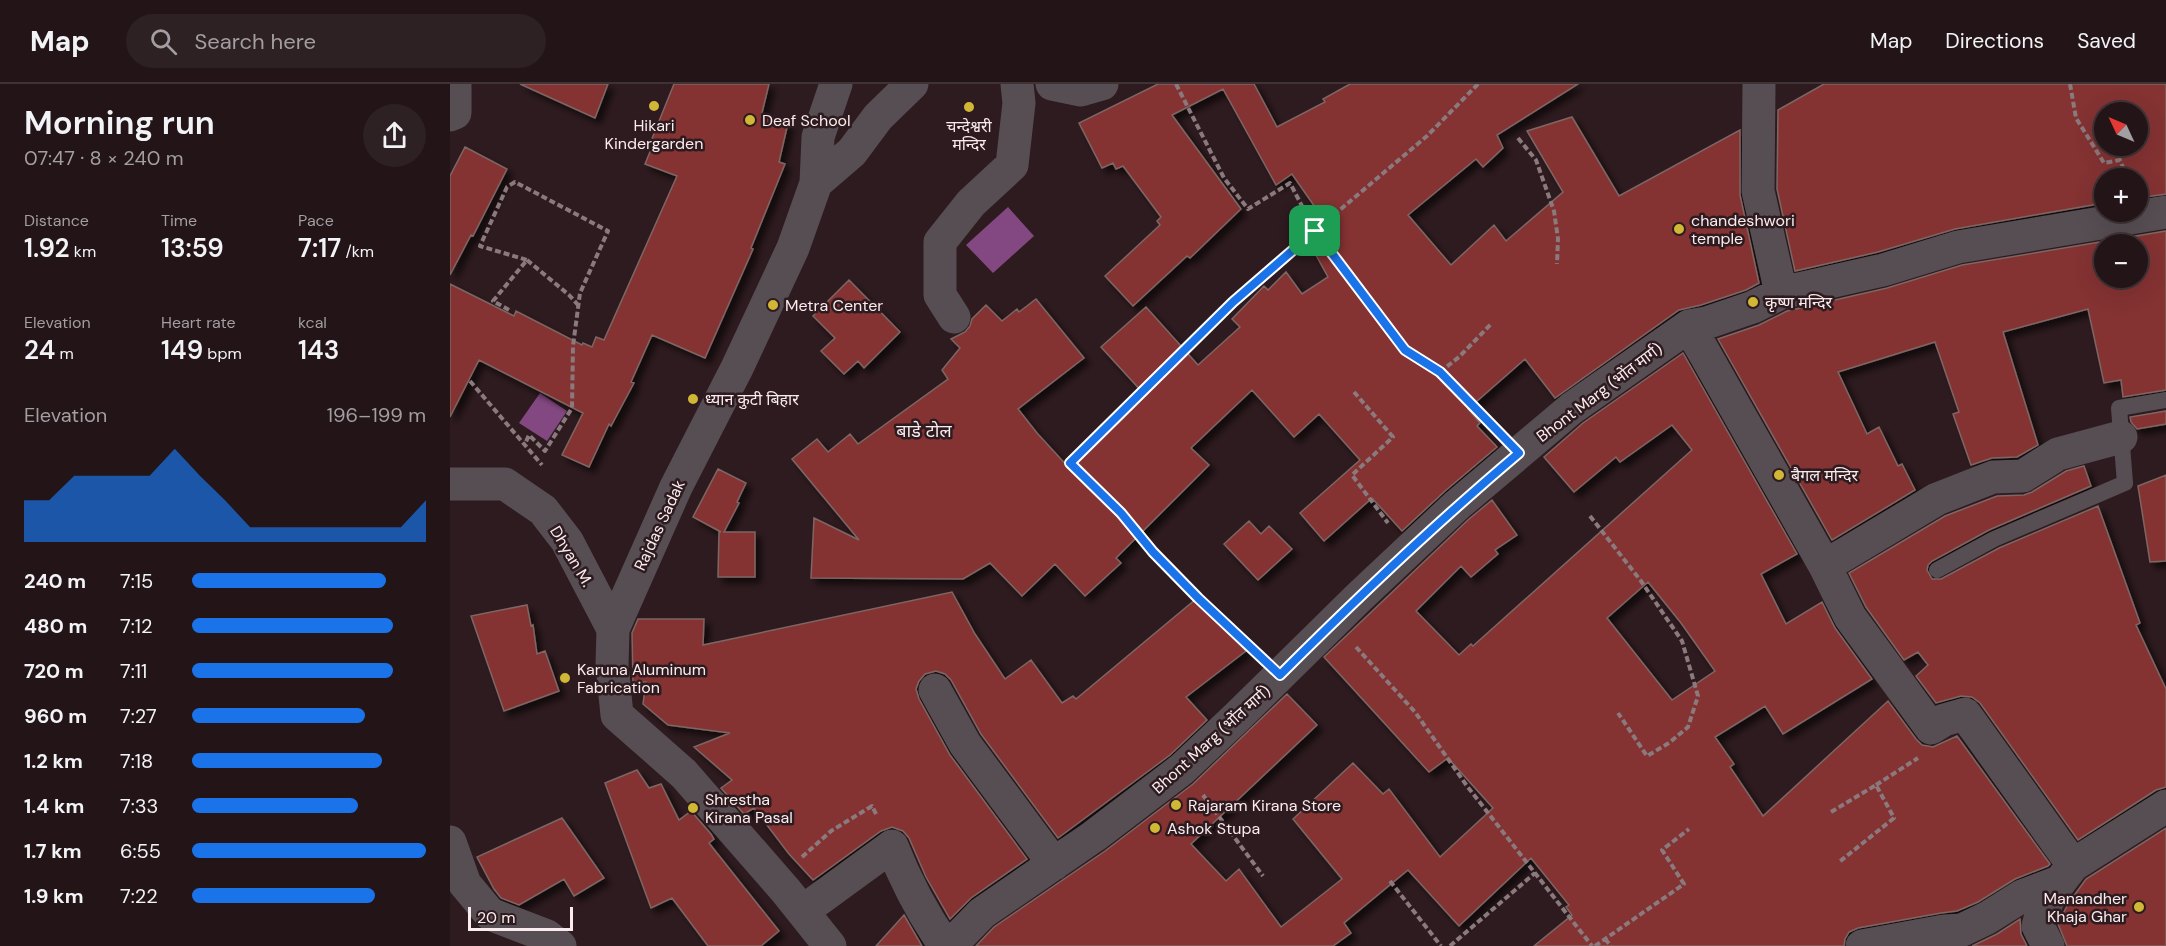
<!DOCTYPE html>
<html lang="en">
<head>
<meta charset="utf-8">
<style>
	body { margin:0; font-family:"DM Sans","Noto Sans Devanagari",sans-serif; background:#2e2124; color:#f1f3f6; height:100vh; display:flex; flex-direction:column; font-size:22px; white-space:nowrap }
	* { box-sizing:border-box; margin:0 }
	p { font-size:20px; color:#a29ea1 }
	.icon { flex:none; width:33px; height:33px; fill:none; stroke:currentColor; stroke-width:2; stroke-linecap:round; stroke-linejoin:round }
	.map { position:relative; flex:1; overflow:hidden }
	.panel { display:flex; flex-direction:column; background:#221417; width:450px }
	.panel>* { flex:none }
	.needle { width:39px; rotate:314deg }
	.tools { position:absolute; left:1644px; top:18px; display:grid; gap:12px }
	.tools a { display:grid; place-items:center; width:54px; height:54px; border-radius:50%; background:#221417; box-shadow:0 6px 24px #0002,0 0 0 2px #3f3336; font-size:30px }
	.scale { position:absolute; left:18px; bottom:15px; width:105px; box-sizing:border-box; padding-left:6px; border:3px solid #faecee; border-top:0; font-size:16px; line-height:21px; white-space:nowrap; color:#faecee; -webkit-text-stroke:4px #2e1b1f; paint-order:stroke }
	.pin { position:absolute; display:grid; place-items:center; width:51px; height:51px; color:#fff; margin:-26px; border-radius:12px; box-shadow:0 3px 9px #0006 }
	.round { display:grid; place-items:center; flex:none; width:63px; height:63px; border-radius:32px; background:#2e2124 }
	.head { display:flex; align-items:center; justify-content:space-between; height:102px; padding:0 24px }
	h1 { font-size:33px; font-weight:600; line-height:45px }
	.stats { display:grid; grid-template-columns:repeat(3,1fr); gap:9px; height:102px; padding:6px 24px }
	.stats div { display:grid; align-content:center }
	.stats b { font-size:26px; font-weight:600 }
	.stats small { font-size:16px; font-weight:400 }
	.stats p { font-size:16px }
	.chart { height:168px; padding:12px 24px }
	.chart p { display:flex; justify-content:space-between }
	.chart svg { width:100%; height:108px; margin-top:6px; fill:#1a73e8; opacity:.7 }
	ul { padding:0 24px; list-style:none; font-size:20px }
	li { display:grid; grid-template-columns:96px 72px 1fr; align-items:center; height:45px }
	li i { height:15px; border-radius:8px; background:#1a73e8 }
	header { display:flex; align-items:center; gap:36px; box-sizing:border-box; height:84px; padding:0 30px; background:#221417; border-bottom:2px solid #3f3336 }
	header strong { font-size:28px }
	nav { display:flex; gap:33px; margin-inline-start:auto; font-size:21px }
	.search { width:420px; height:54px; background:#2e2124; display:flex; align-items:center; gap:15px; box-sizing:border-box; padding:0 21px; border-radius:33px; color:#a29ea1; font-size:22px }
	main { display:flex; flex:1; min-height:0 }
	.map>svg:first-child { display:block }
	.water { fill:#834881 }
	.building { fill:#843332; stroke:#7d6664; stroke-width:1.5; fill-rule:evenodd; filter:url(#shadow) }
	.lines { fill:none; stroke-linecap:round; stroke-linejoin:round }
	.path { stroke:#8b7a7d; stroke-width:4; stroke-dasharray:6 3; stroke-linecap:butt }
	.service { stroke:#574e53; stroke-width:16 }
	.minor { stroke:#574e53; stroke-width:33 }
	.route-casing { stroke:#fff; stroke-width:12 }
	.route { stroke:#1a73e8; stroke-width:8 }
	.poi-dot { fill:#d1b736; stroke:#2e1b1f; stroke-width:2 }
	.labels { text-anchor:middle; stroke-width:5; stroke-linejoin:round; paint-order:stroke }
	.poi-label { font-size:16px; fill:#faecee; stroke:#2e1b1f; text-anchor:start }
	.street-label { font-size:16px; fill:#faecee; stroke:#2e1b1f }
	.neighbourhood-label { font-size:18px; fill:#faecee; stroke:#2e1b1f }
</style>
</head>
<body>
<header>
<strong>Map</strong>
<div class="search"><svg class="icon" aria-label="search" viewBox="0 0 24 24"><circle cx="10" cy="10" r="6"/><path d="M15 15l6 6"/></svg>Search here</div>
<nav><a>Map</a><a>Directions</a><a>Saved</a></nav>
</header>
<main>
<section class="panel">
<div class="head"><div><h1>Morning run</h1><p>07:47 · 8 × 240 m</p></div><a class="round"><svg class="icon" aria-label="share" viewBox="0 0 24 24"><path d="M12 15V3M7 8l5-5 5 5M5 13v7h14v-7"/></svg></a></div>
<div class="stats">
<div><p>Distance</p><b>1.92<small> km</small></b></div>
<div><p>Time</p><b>13:59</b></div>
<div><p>Pace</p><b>7:17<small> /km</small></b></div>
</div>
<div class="stats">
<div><p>Elevation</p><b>24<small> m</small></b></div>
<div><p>Heart rate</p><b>149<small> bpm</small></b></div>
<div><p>kcal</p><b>143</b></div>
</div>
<div class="chart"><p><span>Elevation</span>196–199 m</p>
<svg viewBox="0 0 160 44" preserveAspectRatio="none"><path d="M0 44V27L10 27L20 17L30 17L40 17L50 17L60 6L70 17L80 27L90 38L100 38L110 38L120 38L130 38L140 38L150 38L160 27V44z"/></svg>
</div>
<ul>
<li><b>240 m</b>7:15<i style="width:83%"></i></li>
<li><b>480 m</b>7:12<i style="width:86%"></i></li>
<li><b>720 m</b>7:11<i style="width:86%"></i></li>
<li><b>960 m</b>7:27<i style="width:74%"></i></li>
<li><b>1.2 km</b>7:18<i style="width:81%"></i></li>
<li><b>1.4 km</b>7:33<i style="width:71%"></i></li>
<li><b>1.7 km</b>6:55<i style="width:100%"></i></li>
<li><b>1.9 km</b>7:22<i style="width:78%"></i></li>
</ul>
</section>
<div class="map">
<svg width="1716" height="862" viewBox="0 0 1716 862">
	<defs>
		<filter id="shadow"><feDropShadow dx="5.5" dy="5.5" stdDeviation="3" flood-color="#0009"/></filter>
	</defs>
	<rect width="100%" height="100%" fill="#2e1b1f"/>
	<path class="water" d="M558 123 584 152 543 189 516 161Z
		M90 309 117 327 97 357 69 339Z"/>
	<path class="building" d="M70 0H158L145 34Z
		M224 0H319L311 33 338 39 329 78 335 80 301 164 303 165 255 274 202 251 181 298 184 299 161 342 159 340 139 383 112 371 133 329 29 276 0 333V200L64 232 66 227 132 261 133 259 142 263 146 253 154 256 227 92 195 80 204 58 201 57Z
		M708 0H804L827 43 875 18 873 15 900 0H1128L1047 51 1053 64 1033 83 1026 75 958 131 1001 181 1044 141 1056 157 1113 108 1077 47 1122 33 1169 112 1290 46V111L1309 199 1296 206 1251 221 1229 226 1105 314 1075 275 1018 325 1030 339 1027 342 1047 363 995 407 952 447 922 414 874 457 850 429 910 376 869 330 844 353 802 306 741 364 759 381 666 474 671 479 635 512 605 480 572 512 540 479 513 495 361 494 364 434 409 456 342 375 367 355 378 368 400 350 408 360 498 295 492 286 510 264 501 255 515 248 520 242 522 235 536 221 552 237 567 225 569 228 586 215 634 274 568 325 587 349 620 385 694 310 651 263 696 223 748 281 790 243 782 235 814 202 818 206 836 188 852 210 878 193 862 164 881 146 842 90 826 101 773 5 722 31 791 125 740 174 737 172 683 222 655 192 710 141 707 137 711 133 673 82 666 85 663 79 652 84 629 39Z
		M1374 0H1716V110L1688 114V94H1654V119L1505 145 1428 168 1345 187 1327 105 1328 26ZM1654 28H1688V62H1654Z
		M15 63 57 85 23 152 21 151 0 191V92Z
		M1716 147V306L1673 313 1671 296 1654 299 1638 225 1553 248 1588 361 1567 373 1542 374 1521 381 1503 330 1509 328 1485 258 1388 288 1417 350 1429 343 1448 382 1452 380 1465 406 1382 456 1268 255 1309 241 1337 227 1437 204 1512 181ZM1654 160H1688V194H1654Z
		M399 196 450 248 414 284 408 277 394 290 371 267 385 254 363 232Z
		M1233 269 1347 470 1311 490 1336 540 1372 518 1385 544 1422 595 1333 650 1315 622 1265 653 1284 680 1280 683 1313 732 1438 617 1466 655 1472 661 1483 663 1507 652 1600 780 1598 782 1565 795 1528 818 1507 827 1491 829 1408 844 1399 848 1395 855 1394 862H1084L1122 831 1116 823 1119 821 1081 774 1009 842 958 786 894 839 901 849 883 862H526L544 843 655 767 743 700 837 610 867 641 741 760 776 797 789 785 831 843 892 795 843 735 903 679 933 710 939 705 990 773 1043 724 998 674 979 688 874 573 1019 435 1042 416 1067 451 1045 466 1048 470 1021 493 1011 482 966 527 1009 571 1021 560 1023 562 1242 366 1222 341 1170 378 1166 373 1124 408 1094 373 1133 339ZM1198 498 1231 539 1265 587 1222 616 1157 534Z
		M1716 327V340L1687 345 1681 338 1680 333Z
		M1634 382 1641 402 1539 446 1482 477 1478 481 1477 486 1482 495H1491L1549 464 1648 422 1690 539 1686 541 1716 605V703L1706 706 1628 756 1530 619 1522 613 1511 612 1486 619 1466 592 1478 581 1468 568 1454 576 1416 523 1399 489 1495 432 1547 412 1574 411 1582 408 1616 387Z
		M268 385 296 399 287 418 289 419 274 448H305V493H268L269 448H271L243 433Z
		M1716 391V477L1700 478 1688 402Z
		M799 437 811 450 819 442 842 465 808 496 774 460Z
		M502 508 525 550 555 595 581 576 612 619 623 612 626 615 746 515 796 567 736 613 757 636 720 671 608 754 531 650 501 596 495 590 486 587 475 590 469 597 466 605 469 615 500 671 577 775 521 814 500 835 476 793 459 754 453 747 442 743 431 747 363 796 339 770 304 724 294 730 271 704 282 696 244 663 280 649 218 641 193 620 196 598H183L182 549 188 535H254L253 561Z
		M77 521 81 542 83 541 87 570 95 567 109 607 54 627 21 532Z
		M187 686 199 704 211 700 229 736 241 727 261 750 264 755 259 759 329 847 311 862H258L222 814 201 824 155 699Z
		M112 734 154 794 124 812 114 795 69 821 51 814 44 805 27 773Z
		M1716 744V862H1617L1608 840 1618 820 1636 795Z
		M454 831 472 862H426Z
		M1570 835 1571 850 1577 862H1522L1547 850Z"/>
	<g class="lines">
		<path class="path" d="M726 0 774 94 798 125 840 99 865 147 783 218 619 379 671 429 703 468 748 514 804 567
			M1028 0 977 52 865 147 955 266 990 288 1045 343
			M1620 0 1626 34 1654 79 1670 76 1677 94
			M1068 54 1086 76 1104 127 1108 155 1107 180
			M77 176 119 211 128 221
			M59 226 43 217 77 176 30 162 57 103 65 98 158 147 130 209 123 262 122 324 95 367 79 351 75 360
			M990 288 1009 273 1042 239
			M20 297 92 381
			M904 308 943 353 902 391 938 439
			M1140 432 1191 497 1232 557 1248 612 1238 643 1219 659 1197 672 1168 629
			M906 563 965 628 1017 702 1142 862
			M1426 701 1468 674
			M753 711 813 792
			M1381 728 1426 701 1444 734 1388 779
			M352 773 381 747 422 722 427 732
			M940 797 991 862
			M1155 855 1161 862
			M1000 862 1085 789
			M1145 862 1234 800 1212 766 1239 745"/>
		<path class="service" d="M1487 486 1544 455 1675 399 1669 324 1716 316"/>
		<path class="minor" d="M602 0 631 6 652 0
			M1309 0 1308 107 1331 209
			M0 31 5 29V0
			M366 99 368 53 386 0
			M504 233 490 211V158L521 119 562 81 569 19 567 0
			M1239 242 1375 482 1400 533 1481 644 1494 636 1515 630 1623 781C1607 801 1594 817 1588 842L1598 862
			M0 400H55L93 426 117 457 163 545
			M1375 482 1487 415 1543 393 1573 392 1608 370 1671 353
			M485 606 515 660 604 780
			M0 758 15 800 40 830 97 852 110 862
			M1623 781 1716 722
			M353 827 442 762C456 798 473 830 495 862
			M380 862 336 807 234 690 167 631 162 581 163 545 226 403 287 284 343 164 366 99 402 68 428 33 462 0
			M500 862 532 829 644 752 732 685 787 633 908 514 1007 421 1122 324 1239 242 1256 239 1303 223 1331 209 1433 186 1508 163 1716 128
			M1412 862 1494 847 1512 846 1537 834 1572 812 1609 798"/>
	</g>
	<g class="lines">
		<g class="route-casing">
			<path id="route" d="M865 147 955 266 990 288 1069 369C986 439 907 514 830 591L748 514 703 468 671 429 620 379 783 218Z"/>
		</g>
		<use href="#route" class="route"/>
	</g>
	<g class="poi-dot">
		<circle cx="204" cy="22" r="6"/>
		<circle cx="519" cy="23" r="6"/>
		<circle cx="300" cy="36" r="6"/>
		<circle cx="1229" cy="145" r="6"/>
		<circle cx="1303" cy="218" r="6"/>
		<circle cx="323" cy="221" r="6"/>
		<circle cx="243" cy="315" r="6"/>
		<circle cx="1329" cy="391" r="6"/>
		<circle cx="115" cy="594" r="6"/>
		<circle cx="726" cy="721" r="6"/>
		<circle cx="243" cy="724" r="6"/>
		<circle cx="705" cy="744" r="6"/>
		<circle cx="1689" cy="823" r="6"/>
	</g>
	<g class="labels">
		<g class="poi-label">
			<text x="312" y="42">Deaf School</text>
			<text x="204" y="47" text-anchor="middle">Hikari<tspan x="204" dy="18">Kindergarden</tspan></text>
			<text x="519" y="48" text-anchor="middle">चन्देश्वरी<tspan x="519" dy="18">मन्दिर</tspan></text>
			<text x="1241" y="142">chandeshwori<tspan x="1241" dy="18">temple</tspan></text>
			<text x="1315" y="224">कृष्ण मन्दिर</text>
			<text x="335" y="227">Metra Center</text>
			<text x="255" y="321">ध्यान कुटी बिहार</text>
			<text x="1341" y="397">बैगल मन्दिर</text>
			<text x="127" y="591">Karuna Aluminum<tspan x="127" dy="18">Fabrication</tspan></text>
			<text x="255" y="721">Shrestha<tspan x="255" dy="18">Kirana Pasal</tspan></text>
			<text x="738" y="727">Rajaram Kirana Store</text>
			<text x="717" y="750">Ashok Stupa</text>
			<text x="1677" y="820" text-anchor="end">Manandher<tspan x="1677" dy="18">Khaja Ghar</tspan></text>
		</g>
		<g class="street-label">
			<text transform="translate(1149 308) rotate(-37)" y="6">Bhont Marg (भाेंत मार्ग)</text>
			<text transform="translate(209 441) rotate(-65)" y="6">Rajdas Sadak</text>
			<text transform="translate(122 472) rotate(59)" y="6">Dhyan M.</text>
			<text transform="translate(761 655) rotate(-42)" y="6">Bhont Marg (भाेंत मार्ग)</text>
		</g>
		<g class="neighbourhood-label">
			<text x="474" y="353">बाडे टोल</text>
		</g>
	</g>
</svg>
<div class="tools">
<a><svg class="needle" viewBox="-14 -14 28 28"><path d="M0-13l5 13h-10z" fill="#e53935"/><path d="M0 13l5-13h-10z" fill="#a29ea1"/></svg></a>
<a>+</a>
<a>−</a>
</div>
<div class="scale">20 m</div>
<div class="pin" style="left:865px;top:147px;background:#1e9e55"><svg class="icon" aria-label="arrive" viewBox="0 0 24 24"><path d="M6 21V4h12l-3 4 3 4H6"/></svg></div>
</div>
</main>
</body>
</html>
